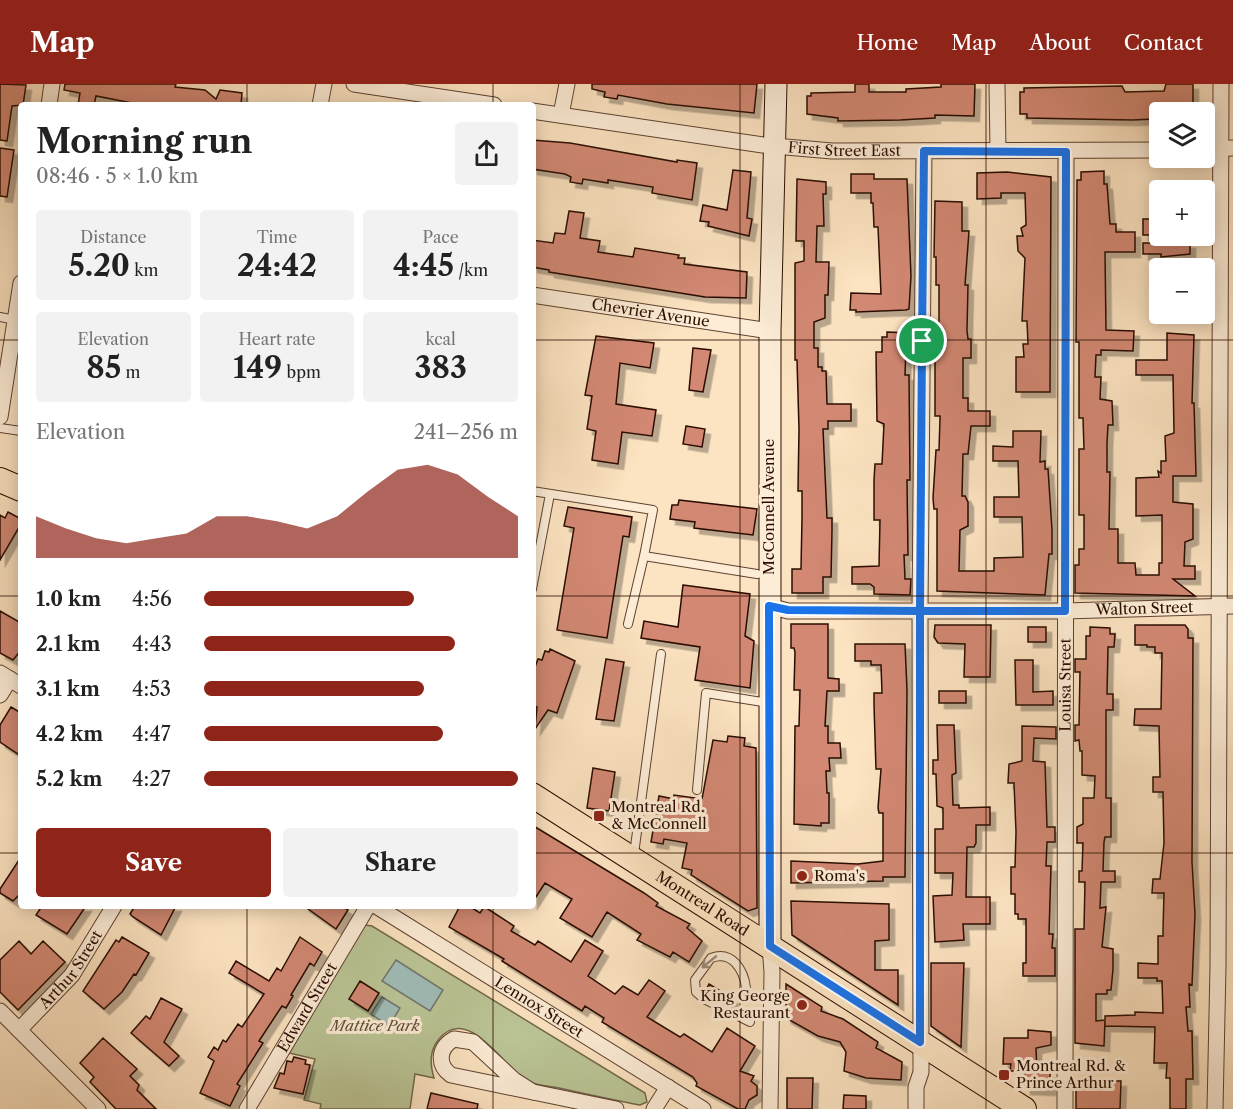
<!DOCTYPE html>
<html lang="en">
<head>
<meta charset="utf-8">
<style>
	body { margin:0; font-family:"Libre Caslon Text",serif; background:#f2f2f2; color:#222; height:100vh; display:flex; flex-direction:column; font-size:22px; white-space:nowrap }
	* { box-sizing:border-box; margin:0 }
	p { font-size:20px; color:#767676 }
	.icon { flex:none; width:33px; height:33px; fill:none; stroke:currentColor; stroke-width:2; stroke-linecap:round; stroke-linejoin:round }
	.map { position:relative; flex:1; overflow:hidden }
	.details { position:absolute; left:18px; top:18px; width:518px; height:807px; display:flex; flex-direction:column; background:#fff; border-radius:6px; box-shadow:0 3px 15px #0003 }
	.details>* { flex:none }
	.tools { position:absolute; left:1149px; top:18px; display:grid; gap:12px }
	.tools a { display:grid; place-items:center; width:66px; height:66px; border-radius:6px; background:#fff; box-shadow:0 3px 15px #0003; font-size:30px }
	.pin { position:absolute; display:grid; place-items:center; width:51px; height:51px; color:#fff; margin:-26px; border:3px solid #fff; border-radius:50%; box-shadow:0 2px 6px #0007 }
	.round { display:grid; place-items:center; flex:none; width:63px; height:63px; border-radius:6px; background:#f2f2f2 }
	.summary { display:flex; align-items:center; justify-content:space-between; height:102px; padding:0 18px }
	h1 { font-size:33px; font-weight:700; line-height:45px }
	.stats { display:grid; grid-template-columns:repeat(3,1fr); gap:9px; height:102px; padding:6px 18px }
	.stats div { display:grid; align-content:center; border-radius:6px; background:#f2f2f2; text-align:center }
	.stats b { font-size:30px; font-weight:700 }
	.stats small { font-size:16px; font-weight:400 }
	.stats p { font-size:16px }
	.chart { height:168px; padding:12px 18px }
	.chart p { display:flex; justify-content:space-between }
	.chart svg { width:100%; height:108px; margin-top:6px; fill:#8f2418; opacity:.7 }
	.action { display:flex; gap:12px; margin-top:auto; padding:12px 18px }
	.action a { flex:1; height:69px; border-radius:6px; background:#8f2418; color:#fff; font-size:24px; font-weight:700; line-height:69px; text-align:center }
	.action a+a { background:#f2f2f2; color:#222 }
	ul { padding:0 18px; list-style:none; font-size:20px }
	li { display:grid; grid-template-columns:96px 72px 1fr; align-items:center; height:45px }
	li i { height:15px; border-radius:8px; background:#8f2418 }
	header { display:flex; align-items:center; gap:36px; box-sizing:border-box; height:84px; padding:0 30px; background:#8f2418; color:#fff }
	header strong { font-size:28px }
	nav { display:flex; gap:33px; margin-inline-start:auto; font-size:21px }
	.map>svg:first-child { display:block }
	.green { fill:#bbc596; stroke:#72684b; stroke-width:1.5 }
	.water { fill:#a0bdb9; stroke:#71766f; stroke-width:1.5 }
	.building { fill:#d28873; stroke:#2a0c00; stroke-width:1.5; filter:url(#shadow) }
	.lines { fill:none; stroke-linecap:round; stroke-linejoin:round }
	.service-casing { stroke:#5e4230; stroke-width:10 }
	.minor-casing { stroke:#5e4230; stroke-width:17 }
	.secondary-casing { stroke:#2a0c00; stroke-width:23 }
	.primary-casing { stroke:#2a0c00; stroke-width:26 }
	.service { stroke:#fdedd7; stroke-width:8 }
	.minor { stroke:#fdedd7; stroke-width:15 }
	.secondary { stroke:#fdedd7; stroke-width:21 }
	.primary { stroke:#fce3c1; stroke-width:24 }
	.oneway { stroke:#9e8876 }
	.route-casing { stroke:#fff; stroke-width:12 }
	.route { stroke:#1a73e8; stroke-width:8 }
	.grid { fill:none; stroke:#2a0c00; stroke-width:1.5; stroke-opacity:0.55 }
	.poi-dot { fill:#8f2418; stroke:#fdedd7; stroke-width:2 }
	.labels { text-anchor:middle; stroke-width:6; stroke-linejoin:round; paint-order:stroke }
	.street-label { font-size:15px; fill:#2a0c00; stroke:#fdedd7 }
	.poi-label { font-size:15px; fill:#2a0c00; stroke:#fdedd7; text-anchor:start }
	.park-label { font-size:15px; font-style:italic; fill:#5d4d34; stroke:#fdedd7 }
</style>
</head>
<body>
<header>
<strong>Map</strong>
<nav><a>Home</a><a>Map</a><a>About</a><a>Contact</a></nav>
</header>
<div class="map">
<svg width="1233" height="1025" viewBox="0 0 1233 1025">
	<defs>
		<filter id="shadow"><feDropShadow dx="5.5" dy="5.5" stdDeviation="0" flood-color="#0004"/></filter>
	</defs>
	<rect width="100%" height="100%" fill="#fce3c1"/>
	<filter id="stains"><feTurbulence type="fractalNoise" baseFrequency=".00333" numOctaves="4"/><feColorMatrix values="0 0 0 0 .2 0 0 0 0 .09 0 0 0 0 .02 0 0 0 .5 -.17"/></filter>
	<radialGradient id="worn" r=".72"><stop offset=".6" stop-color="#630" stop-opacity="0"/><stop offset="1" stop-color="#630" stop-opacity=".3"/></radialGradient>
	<path class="green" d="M365 841 372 842 645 1009 647 1018 640 1021C613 1016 586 1010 559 1004 549 1002 536 1002 527 997 505 985 468 919 439 955 429 967 430 980 434 994L415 990 410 1025H320L321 1020 304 1016 315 975 285 968Z"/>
	<path class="water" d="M396 876 443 906 430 927 382 897Z
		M382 913 400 924 389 942 371 930Z"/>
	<path class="building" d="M0 0 26 1 23 21 12 22 7 57 0 56Z
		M65 0H176L175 3 205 6 216 15 220 6 242 9 241 21H142L96 12 94 21H78L80 9 64 6Z
		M592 0H757L754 29 667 20 618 11 617 15 604 13 605 8 592 5Z
		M855 0H869V8H906V5L941 3V0H975L974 32 935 31V34L900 36 838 37V34L807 30V12H811V9L855 8Z
		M1166 0H1193V28H1156L1154 35 1132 36 1027 34V30H1020V8H1024V4L1122 2 1125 8 1164 7Z
		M532 56 570 59 677 78V76L697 79 692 116 652 109 653 103 608 96V99L583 95 582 100 570 98 571 93 565 90 532 85Z
		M0 64 14 66 7 113 0 112Z
		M733 86 751 88 747 134 752 135 749 152 708 142 709 138 700 137 703 121 727 126Z
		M1104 87V100H1107L1110 140H1116V148H1135V168H1105L1106 246 1134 247 1133 267 1101 266V271H1096L1095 293H1101L1100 315 1112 317 1113 341H1108L1107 359V388H1110L1109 445H1118V479H1135L1136 491H1159V479H1162V431L1136 432V394L1159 393 1158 387 1161 389V377H1166L1165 352 1174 349 1173 291H1136V276H1167V249L1194 251 1192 319H1194L1196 392H1173V418L1193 420V455L1185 458 1184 482H1195V495H1173L1195 512 1075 509V481H1079V465H1084V431H1079V365H1084L1083 334H1079V258H1076L1077 96H1081V88Z
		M1007 88 1051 93 1050 308H1016V273H1024L1023 260H1028L1027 237H1022L1025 174 1018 167 1017 152H1023L1021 144 1026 141 1025 109H1001V114L977 115V89Z
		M851 90H874V95H907L911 192 909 225 906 226 856 228V226H850L851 209 881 210 878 143H874L873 119H871V109H851Z
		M797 95 826 98V110H823L824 142H817L816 178H829L828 211H825V234L814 238V264H818V283H822V287H826L827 320H851V337H828V345H823L827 434H832V447L831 493H823V509H792V485H801L802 434V407H798L799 345 797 276H795V179L804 177V157H796Z
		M935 117 962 118V147H969L965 201H968L967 247 968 255H971V274H963V314H968V327H990V342H971L968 370H963L962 412H965L968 418V442L960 446 959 487H994V474L1023 473 1022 433H994V413H1019L1018 377H993V362L1013 363V347H1041L1040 378 1045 377V385H1048L1052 446V470H1049L1045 511 937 507V425H934L933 414 936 366H939L940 335V332H935V249H939V201H936V173H934Z
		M569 127 584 129 580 154 600 157 598 168 633 173 635 164 679 171 678 174H685L684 180 747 188 746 214 705 213 549 188V186L532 183V156L553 159 555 149 565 150Z
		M1143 135H1160V151H1143Z
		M1143 159H1190V170L1161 173V170H1143Z
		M887 248 910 249V264H906L905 291H909L910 396H907L908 471H904L905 495H911L910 511 874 510V503L870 500H852V483L879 482 880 436H874V396L875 380H882L884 340 877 337 876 268H882V253H887Z
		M596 252 654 259 650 284 620 279 616 320 656 326 652 352 622 348 618 380 592 376 596 347 587 345 592 312 585 311Z
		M693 264 711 266 703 308 689 306Z
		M686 342 705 345 702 363 683 360Z
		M679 416 757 425 753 451 694 444 695 438 670 435 672 421H678Z
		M568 423 632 433 629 453 623 452 607 554 557 546 574 444 564 442Z
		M8 428 21 435V440L0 476V431L5 434Z
		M683 501 750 510 745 552 754 557 750 604 695 596 700 563 641 554 644 537 678 543Z
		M0 527 21 539V566L13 576 0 569Z
		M791 540H828V594L839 595V607H827L825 642H828V659H840L841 674H829L830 687H826L827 709H829V739H821V742L794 740 795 642H799L800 606H794L795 568 794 564H791Z
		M935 541H991L990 593H964L965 560 938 559 934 553Z
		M1135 541H1185L1188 545V554H1193L1192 778 1195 830 1192 901 1189 900 1190 923H1186L1188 947H1192L1193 995H1186V1025H1170V994H1166L1167 979H1154L1155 943 1105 942V937L1104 962 1075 959V845H1084L1085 798H1079V787H1082L1083 759H1077V743L1083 740V714H1094L1095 692 1082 691V667H1080L1079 656 1075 657V641H1079L1080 588H1075V575H1086V552H1090V543L1110 544V550H1115L1114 563H1108L1107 610H1113V626H1106V714H1111V753H1105L1104 758 1103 787H1115V798H1101L1100 824 1106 823 1102 863 1113 865V885L1111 906H1107V910H1096V937L1105 936V932L1135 931V928L1163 929 1162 897H1157V894H1138V879L1158 880V852H1163V846L1164 809H1152L1153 795H1160L1164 759 1163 708H1153V693H1160L1159 642 1134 641 1135 625H1161L1162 569H1155V563H1147V561H1135Z
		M1028 543H1046V558H1028Z
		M855 560H905L907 606 905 793H883V797L791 799V777L858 780 883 777V729H879L878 724 881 685H876L874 621V609H882L881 581H871V577H855Z
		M550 565 575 577 557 629 548 626 535 645 537 623 532 621V591L538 575 542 576 545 567 549 568Z
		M606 575 624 578 614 637 596 635Z
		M1015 576H1033V608L1053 607V621H1016Z
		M939 607H966V619H939Z
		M11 623 21 629V672L0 658V641Z
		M937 641H954L956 689 952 691 953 721H959V724L990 723V741H976V759L974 763H967L966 813H990V840H963L964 856 935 858 933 812 952 811 953 789H935V745H943V724L937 722 936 690H933V676H938Z
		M1022 642 1056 643V655L1034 654 1033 677 1045 678 1047 743H1055V758H1047L1046 782H1051L1049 850H1053L1052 864H1055V892H1023V879H1026V835H1018V830H1015V810H1011V783H1015L1016 748 1014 699H1008L1009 680 1022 677Z
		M728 652 745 654 744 662 756 664 757 824 748 827 691 791 692 786 682 784 687 759 664 755 663 760 651 758 659 712 674 715V711L702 715 713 656 727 658Z
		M593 684 615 688 609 727 587 724Z
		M532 741 644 809 658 819 656 822 690 840 687 844 702 857 689 878 673 868 670 873 637 856 641 850 607 828 592 853 560 834 572 815 545 799 532 819Z
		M21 773V809L13 817 0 809V805Z
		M791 817 889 820V856L875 857V886H898V921L792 851Z
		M42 822H86L67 850 36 831Z
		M135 822H176L161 851 133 833 130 830Z
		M304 822H341L348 826 336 845Z
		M460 822H469L480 829 484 823 488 825 514 842 511 847 535 861 538 857 571 878 585 856 603 867 588 892 615 910 623 902 638 911 649 896 665 907 647 933 680 953 684 950 712 968 727 944 755 962 740 987 754 992 751 997 757 1002V1011L749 1016 745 1025H738L696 1002 697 999 693 993 602 938 604 934 585 922 582 927 502 877 504 875 449 843Z
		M122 853 149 869 136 891 134 890 122 908 104 925 83 907 116 856 119 858Z
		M300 853 322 868 314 882 310 879 291 911 293 912 286 924 282 922 259 957 263 959 237 1000 240 1002 230 1022 200 1009 214 977 208 973 214 963 218 966 223 956 226 958 238 940 242 943 264 910 229 889 236 877 269 897 277 884 281 887Z
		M19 857 31 870 43 857 65 878 18 926 0 908V876Z
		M931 879H964L961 963 931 942Z
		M360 897 379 909 368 927 349 915Z
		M709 900 733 915 730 921 705 908Z
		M786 900 822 923 821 927 843 935 878 958 876 964 902 978 901 996 866 994 844 987 846 968 840 958 818 952 786 934Z
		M161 914 182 925 164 958 179 972 169 982 131 949 146 932 150 935Z
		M1028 946 1051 948V961L1036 964 1037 989H1050V1006L1025 1005V987H1010L1011 980H1003L1004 954H1028Z
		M103 954 137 985 130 992 139 1001 137 1006 156 1025H116L90 998 94 993 80 979Z
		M294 973 306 976 305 980 310 981 303 1010 274 1004 280 989 284 990 287 977 292 978Z
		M787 994H813L812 1025H787Z
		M1102 997H1121L1120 1025H1076V999L1102 1000Z
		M431 1009 478 1020 477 1025H427Z
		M844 1011 866 1012V1025H843Z"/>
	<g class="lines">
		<g class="service-casing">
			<path id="service" d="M0 233 15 236
				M0 344 21 347
				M532 407 653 426 644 472 757 490
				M532 505 550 410
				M628 540 644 472
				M697 706 706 609 769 619
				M634 770 661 570
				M746 904C744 886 732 866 711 874L695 896 696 908 704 915 750 938"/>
		</g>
		<g class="minor-casing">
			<g id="minor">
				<path d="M354 0 494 21"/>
				<path d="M997 0 998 66"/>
				<path d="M49 21 52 0"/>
				<path d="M320 21 324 0"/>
				<path id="s1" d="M532 27 763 61 832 67 1160 66"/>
				<path d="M561 31 567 0"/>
				<path d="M1204 65 1233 64"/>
				<path id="s2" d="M532 211 770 247"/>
				<path d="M0 333 21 199"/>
				<path id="s3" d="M769 522 788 527H1065L1233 522"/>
				<path d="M0 589 21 602"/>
				<path d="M0 611 10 595"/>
				<path id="s4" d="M376 822 703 1025"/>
				<path d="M770 862 772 888 770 1025"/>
				<path d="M0 927 98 1025"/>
				<path id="s5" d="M19 946 72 891 114 822"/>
				<path d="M454 955 473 958 514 996 533 1008 451 991C437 981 438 964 454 955Z"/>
				<path d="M533 1008 616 1025"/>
				<path id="s6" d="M247 1025 368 822"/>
				<path d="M654 1025 668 1003"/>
				<path d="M916 1025V1003L921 988 920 527 924 67"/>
				<path id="s7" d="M1065 1025 1066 68"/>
				<path d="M1215 1025 1218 883 1221 0"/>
			</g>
		</g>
		<g class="secondary-casing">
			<path id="secondary" d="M770 862V247L776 0"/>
		</g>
		<g class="primary-casing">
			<g id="primary">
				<path d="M0 396 21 405"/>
				<path id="s8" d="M532 711 1024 1025"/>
			</g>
		</g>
		<use href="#service" class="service"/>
		<use href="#minor" class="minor"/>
		<use href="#secondary" class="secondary"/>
		<use href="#primary" class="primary"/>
	</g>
	<defs><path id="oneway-shaft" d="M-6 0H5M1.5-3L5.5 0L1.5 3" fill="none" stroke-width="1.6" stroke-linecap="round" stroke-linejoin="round" transform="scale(1.5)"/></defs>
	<use class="oneway" href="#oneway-shaft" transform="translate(709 878) rotate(141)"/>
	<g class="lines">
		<g class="route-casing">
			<path id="route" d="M922 257 920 527 788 526 769 522 770 862 920 958V527H1065L1066 68 924 67 922 257"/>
		</g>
		<use href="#route" class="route"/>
	</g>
	<path class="grid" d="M247 0V21M493 0V21M740 0V1025M986 0V1025M0 256H21M532 256H1233M0 512H21M532 512H1233M0 769H21M532 769H1233M247 822V1025M493 822V1025"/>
	<g class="poi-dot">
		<rect x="593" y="726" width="12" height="12" rx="3"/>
		<circle cx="802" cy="792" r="6"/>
		<circle cx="802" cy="921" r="6"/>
		<rect x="998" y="985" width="12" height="12" rx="3"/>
	</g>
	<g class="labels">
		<g class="street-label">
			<text dy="5" stroke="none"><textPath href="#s1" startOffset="315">First Street East</textPath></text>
			<text dy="5" stroke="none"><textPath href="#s2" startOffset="120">Chevrier Avenue</textPath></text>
			<text transform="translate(769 423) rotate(-90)" y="5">McConnell Avenue</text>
			<text dy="5" stroke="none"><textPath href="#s3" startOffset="376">Walton Street</textPath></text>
			<text dy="5" stroke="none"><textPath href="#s7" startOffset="424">Louisa Street</textPath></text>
			<text dy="5" stroke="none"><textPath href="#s8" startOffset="202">Montreal Road</textPath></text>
			<text dy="5" stroke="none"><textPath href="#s5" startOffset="80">Arthur Street</textPath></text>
			<text dy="5" stroke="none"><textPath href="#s6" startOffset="118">Edward Street</textPath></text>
			<text dy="5" stroke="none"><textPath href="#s4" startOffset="192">Lennox Street</textPath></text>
		</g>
		<g class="poi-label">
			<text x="611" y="728">Montreal Rd.<tspan x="611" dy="17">&amp; McConnell</tspan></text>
			<text x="814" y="797">Roma's</text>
			<text x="790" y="917" text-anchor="end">King George<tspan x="790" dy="17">Restaurant</tspan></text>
			<text x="1016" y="987">Montreal Rd. &amp;<tspan x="1016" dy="17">Prince Arthur</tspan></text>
		</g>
		<g class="park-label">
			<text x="375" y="947">Mattice Park</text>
		</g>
	</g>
	<rect width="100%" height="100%" filter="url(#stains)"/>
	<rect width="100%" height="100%" fill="url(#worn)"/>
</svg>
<div class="tools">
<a><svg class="icon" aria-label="layers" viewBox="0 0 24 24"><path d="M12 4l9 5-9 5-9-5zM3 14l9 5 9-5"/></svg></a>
<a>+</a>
<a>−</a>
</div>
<div class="pin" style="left:922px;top:257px;background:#1e9e55"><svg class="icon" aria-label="arrive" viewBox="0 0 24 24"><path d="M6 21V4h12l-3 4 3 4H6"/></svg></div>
<section class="details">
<div class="summary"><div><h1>Morning run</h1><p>08:46 · 5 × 1.0 km</p></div><a class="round"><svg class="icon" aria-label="share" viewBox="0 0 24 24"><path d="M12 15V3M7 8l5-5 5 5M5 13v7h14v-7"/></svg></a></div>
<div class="stats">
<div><p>Distance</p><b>5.20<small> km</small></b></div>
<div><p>Time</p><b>24:42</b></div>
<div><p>Pace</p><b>4:45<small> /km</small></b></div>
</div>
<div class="stats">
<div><p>Elevation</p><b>85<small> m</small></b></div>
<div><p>Heart rate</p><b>149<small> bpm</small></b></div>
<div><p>kcal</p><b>383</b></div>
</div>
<div class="chart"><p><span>Elevation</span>241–256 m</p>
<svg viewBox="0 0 160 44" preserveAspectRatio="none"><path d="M0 44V27L10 32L20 36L30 38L40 36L50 34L60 27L70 27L80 29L90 32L100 27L110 17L120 8L130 6L140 10L150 19L160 27V44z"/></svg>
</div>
<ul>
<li><b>1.0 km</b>4:56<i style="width:67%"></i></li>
<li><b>2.1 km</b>4:43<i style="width:80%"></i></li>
<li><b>3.1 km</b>4:53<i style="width:70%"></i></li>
<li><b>4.2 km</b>4:47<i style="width:76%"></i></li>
<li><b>5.2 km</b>4:27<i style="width:100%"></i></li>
</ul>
<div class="action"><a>Save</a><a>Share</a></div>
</section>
</div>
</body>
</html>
